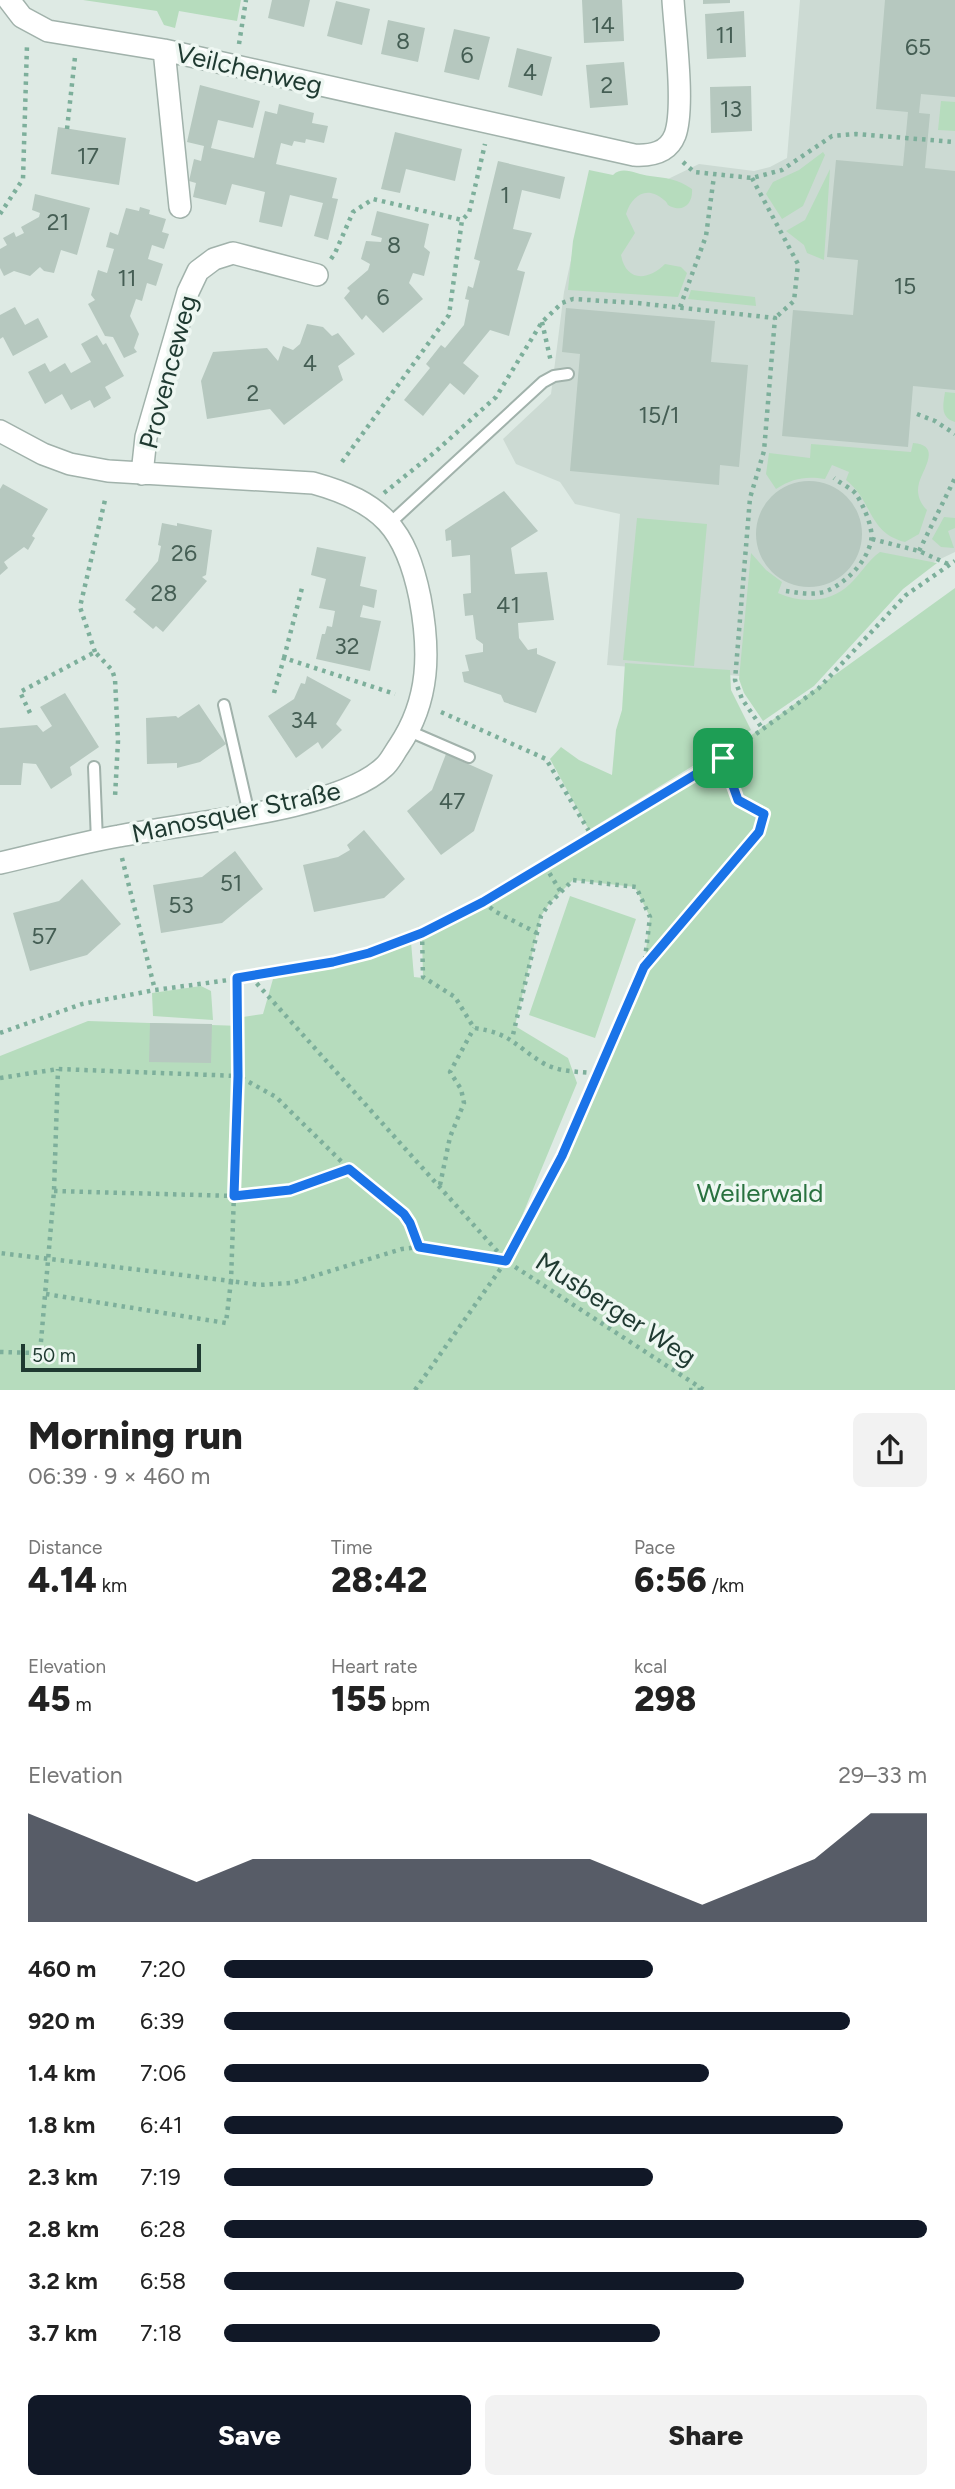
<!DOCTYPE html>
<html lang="en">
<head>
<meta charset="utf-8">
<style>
	body { margin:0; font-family:Figtree,sans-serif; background:#f2f2f2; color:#222; height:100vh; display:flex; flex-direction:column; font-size:26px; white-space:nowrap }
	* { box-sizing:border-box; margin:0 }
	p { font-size:23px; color:#767676 }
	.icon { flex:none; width:38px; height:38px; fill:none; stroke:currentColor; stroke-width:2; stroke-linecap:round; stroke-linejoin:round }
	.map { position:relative; height:1390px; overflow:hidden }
	.sheet { display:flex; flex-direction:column; background:#fff; flex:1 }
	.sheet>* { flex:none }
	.scale { position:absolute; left:21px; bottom:18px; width:180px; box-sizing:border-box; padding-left:7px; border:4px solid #1f3a31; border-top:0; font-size:19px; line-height:24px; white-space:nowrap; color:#1f3a31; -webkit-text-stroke:5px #eef7f2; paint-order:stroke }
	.pin { position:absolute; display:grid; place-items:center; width:60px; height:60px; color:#fff; margin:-30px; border-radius:14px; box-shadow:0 4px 10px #0006 }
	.round { display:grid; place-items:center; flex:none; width:74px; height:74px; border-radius:10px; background:#f2f2f2 }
	.head { display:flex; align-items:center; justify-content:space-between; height:119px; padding:0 28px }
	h1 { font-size:38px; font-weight:800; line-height:52px }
	.metrics { display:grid; grid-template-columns:repeat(3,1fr); gap:10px; height:119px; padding:7px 28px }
	.metrics div { display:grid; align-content:center }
	.metrics b { font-size:35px; font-weight:800 }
	.metrics small { font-size:19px; font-weight:400 }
	.metrics p { font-size:19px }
	.chart { height:196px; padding:14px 28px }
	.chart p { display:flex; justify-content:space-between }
	.chart svg { width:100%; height:126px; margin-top:7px; fill:#111827; opacity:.7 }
	.primary-button { display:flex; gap:14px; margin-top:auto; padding:14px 28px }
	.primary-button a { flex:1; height:80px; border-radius:10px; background:#111827; color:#fff; font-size:28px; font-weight:800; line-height:80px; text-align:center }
	.primary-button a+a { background:#f2f2f2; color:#222 }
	ul { padding:0 28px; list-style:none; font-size:23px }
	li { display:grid; grid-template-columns:112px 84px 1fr; align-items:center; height:52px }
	li i { height:18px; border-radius:9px; background:#111827 }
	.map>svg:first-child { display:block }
	.built { fill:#ccdad3 }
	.green { fill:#b6dcbd; fill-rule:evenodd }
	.building { fill:#b6c8bf }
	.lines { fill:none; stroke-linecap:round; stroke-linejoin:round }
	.service-casing { stroke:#a1b2ab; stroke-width:14 }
	.minor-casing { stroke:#a1b2ab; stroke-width:24 }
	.path { stroke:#7daf9b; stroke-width:4.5; stroke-dasharray:3.5 5; stroke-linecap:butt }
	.service { stroke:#fff; stroke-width:10 }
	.minor { stroke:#fff; stroke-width:21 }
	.route-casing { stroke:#fff; stroke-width:14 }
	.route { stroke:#1a73e8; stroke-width:9 }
	.labels { text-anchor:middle; stroke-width:7; stroke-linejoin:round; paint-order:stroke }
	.number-label { font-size:23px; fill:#455e54 }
	.street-label { font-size:26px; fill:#1f3a31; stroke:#eef7f2 }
	.park-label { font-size:26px; fill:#29723f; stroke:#eef7f2 }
</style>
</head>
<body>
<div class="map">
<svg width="955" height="1390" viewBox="0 0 955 1390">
	<rect width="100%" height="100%" fill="#deeae4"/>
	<path class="built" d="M800 0H955V552L930 564 888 601 814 682 607 665 620 514 575 504 560 482 516 464 503 439 551 394 564 292 590 173 613 178 666 180 699 164 754 171 770 167 787 158Z"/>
	<path class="green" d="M83 0H241L237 21 179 11 175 28 164 25 157 11Z
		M941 101 955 102V131L938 130Z
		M823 152 825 155 803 206 782 219 766 194 773 182 799 170Z
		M830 169 824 260 807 253 804 245 786 231 805 220Z
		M589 170 613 175C623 165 637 175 650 176 666 178 678 179 692 189 693 201 686 212 672 207 665 204 670 205 664 200 647 185 632 195 626 214L635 233 621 255C626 282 648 281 665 264L681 267 687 273 678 297 568 290 573 241Z
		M691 290 755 297 756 306 688 299Z
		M945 392 955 393V422C940 418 943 405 945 392Z
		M913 443C942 445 923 469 919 483 916 494 920 503 927 510L919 534 905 542C868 533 873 501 846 480L849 472 832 465 825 479C806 476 793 478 776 489L766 474 769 453 810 458 811 444 911 452Z
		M944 517 955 518V528L948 531 954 548 941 547 932 539Z
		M637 518 707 524 694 666 623 660Z
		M880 552 937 563 903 589 814 686 763 721 744 693 739 679 751 553 766 570 782 582 778 593C802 604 830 603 850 584 861 574 867 561 880 552Z
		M955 588V1390H0V1056L88 1021 242 1026 243 1017 263 1014 273 979 362 961 411 942 414 977 423 978 422 933 721 757ZM573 880 635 887 650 917 644 967 597 1086 522 1216 577 1083 568 1058 515 1026 541 916 549 904Z
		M625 663 730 670 731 690 751 730 589 830 550 759 561 747 579 760 612 775 616 730 622 710Z
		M570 896 636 919 595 1038 529 1015Z
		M201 986 211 991 213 1020 153 1016 152 993Z"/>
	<path class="building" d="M272 0H310L304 27 268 18Z
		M582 0H622L624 41 584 43Z
		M703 0H730V3L703 4Z
		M885 0H955V97L921 94 919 113 930 114 925 168 955 171V390L913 386 908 447 782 436 793 310 853 315 858 260 827 257 836 160 903 166 908 112 876 109Z
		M336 1 370 9 362 45 327 36Z
		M744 11 746 57 707 59 705 14Z
		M388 20 425 28 418 62 381 54Z
		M454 29 490 37 479 80 444 72Z
		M517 48 552 57 542 96 508 87Z
		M624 62 628 105 590 108 586 65Z
		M200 85 260 101 253 128 218 120 211 148 254 158 265 111 277 114 279 104 314 113 312 123 328 126 324 143 306 139 305 143 294 141 292 146 281 143 276 164 337 178 332 198 338 199 328 240 314 236 323 203 290 195 282 227 259 222 265 192 232 184 226 205 193 197 196 183 189 181 194 159 201 161 204 146 187 142Z
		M751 86 752 131 711 133 710 87Z
		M58 127 126 138 119 185 51 174Z
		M395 132 462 149 455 181 406 169 400 193 381 189Z
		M498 161 565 177 560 199 522 190 513 229 532 233 517 270 525 272 509 336 490 330 463 363 479 376 464 395 450 383 423 416 404 400 430 368 426 364 441 345 445 348 464 325 469 300 465 299 468 286 473 288 480 261 474 259Z
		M35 194 90 208 77 255 61 250 54 273 44 271 40 267 30 276 14 271 4 276 0 268V249L7 245 3 238 14 232 16 237 24 233 21 227 39 217 40 213 32 210Z
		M140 207 150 210 149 214 166 219 162 232 169 234 164 249 152 245 148 259 163 264 156 286 147 283 142 301 136 299 130 316 139 334 134 348 137 352 124 358 113 337 105 336 88 304 95 300 91 295 98 270 107 273 114 249 106 247 110 232 118 235 126 208 139 211Z
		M377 211 429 224 424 247 430 252 424 276 413 273 409 283 423 299 383 333 366 315 362 320 344 298 350 291 347 288 368 270 370 264 361 259 366 241 381 242 382 238 371 235Z
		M15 307 25 325 38 318 48 337 13 356 3 337 0 339V315Z
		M566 308 715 321 711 362 748 365 739 467 720 465 719 485 570 471 580 354 562 352Z
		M307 324 323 327 332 336 338 333 355 354 338 366 343 380 284 425 270 409 207 419 201 381 213 352 267 348 278 361 283 346 293 350 300 344Z
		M97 335 103 345 106 343 124 376 105 387 111 398 94 408 90 400 71 410 62 394 45 404 28 372 45 363 50 372 65 363 71 373 91 362 81 344Z
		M756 534a53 53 0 1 1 106 0a53 53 0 1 1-106 0Z
		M3 484 48 509 32 536 35 538 28 550 24 547 4 562 8 568 0 575V489Z
		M504 491 538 531 511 548 515 574 547 572 554 620 518 623 519 638 528 650 537 648V654L556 662 536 713 504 702 501 695 464 682 462 672 469 671 465 655 483 652V644L476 639 473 615 465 616 463 594 471 593 470 555 452 557 451 540 446 541 445 530Z
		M162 523 177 526V523L212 530 206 575 202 577 207 581 163 632 156 626 153 629 133 612 136 609 125 600 158 561 161 546 158 545Z
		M317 547 366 557 360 586 377 590 374 608 363 605 360 617 381 621 370 671 316 659 322 634H325L327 626 332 627 335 611 319 608 326 579 311 575Z
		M307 676 351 700 336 724 342 730 322 749 318 742 296 758 268 716 294 699 301 683 305 684Z
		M65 693 99 747 70 767 72 775 51 789 36 764 23 763 21 785H0V728L37 725 43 732 52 726 40 707Z
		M199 704 226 744 200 762 177 768V763L147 764 146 718 176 716 178 718Z
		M446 754 493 775 474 831 441 855 407 811 432 790Z
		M364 830 405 879 384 898 314 912 303 865 338 857 350 850 347 845Z
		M235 851 263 889 222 923 161 933 153 885 202 877Z
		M82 879 121 924 87 955 30 971 13 913 59 901Z
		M150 1023 212 1024 211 1063 149 1062Z"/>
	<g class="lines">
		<g class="service-casing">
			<path id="service" d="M389 524 543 382 554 376 568 374
				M224 705 249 814
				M409 731 469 757
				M94 767 97 841"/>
		</g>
		<g class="minor-casing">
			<path id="minor" d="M9 0 22 17 48 31 164 50 634 155C651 156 668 153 675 135 685 108 675 32 673 0
				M164 50 180 207
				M0 431 43 454 70 464 108 471 313 483C382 502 406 529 420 598 430 651 430 700 399 746 394 753 390 762 384 767 338 811 184 823 119 836 79 843 40 854 0 863
				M142 474 146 437 188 292 198 271 214 259 233 253 317 275"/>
		</g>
		<path class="path" d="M239 44 246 0
			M67 129 75 57
			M683 162 694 172 752 178 782 170 832 136 856 134 955 142
			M752 178 798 264 794 301 775 318
			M0 214 23 179 27 45
			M331 259 335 253 353 212 373 199 462 220
			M680 307 706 236 714 176
			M542 322 551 362
			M917 414 935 421 955 434
			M342 462 449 315 462 220 469 213 485 144
			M384 493 435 452 496 397 542 322 562 303 573 299 637 303 775 318 764 451 750 498 735 680 742 699 762 728
			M872 539 919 551 948 564
			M919 551 955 478
			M786 591C800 593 816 596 829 590 848 581 867 561 871 541 874 528 863 505 856 494 851 488 840 483 834 478
			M95 652 80 607 105 500
			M284 658 303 584
			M274 693 284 658 395 694
			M441 712 546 759 593 838
			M30 713 20 692 95 652 112 670 115 679 118 741 115 797
			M122 858 155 990
			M545 866 561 892
			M483 902 496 912 537 933
			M422 933 423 977 455 997 474 1028C511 1033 515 1046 543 1063 560 1073 580 1071 598 1074
			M644 967 759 832 764 814 738 800 723 758
			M251 977 506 1261 562 1156 644 967 650 917 636 887 573 880 549 904 541 916 512 1039
			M237 978 238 1076 276 1097 349 1169 404 1214 410 1223 419 1247 478 1255 506 1261 704 1390
			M0 1033 82 1004 155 990 251 977 333 962 369 953 422 933 483 902 723 758 819 688 906 595 955 561
			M0 1078 58 1069 238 1076 231 1281 0 1253
			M440 1185 450 1137 464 1103 461 1089 450 1072 474 1028
			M54 1191 234 1196 291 1190 349 1169
			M46 1294 226 1323 231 1281 259 1285 291 1283 402 1249 419 1247
			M0 1352 40 1353 54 1191 58 1069
			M415 1390 506 1261
			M689 1390H704"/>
		<use href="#service" class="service"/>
		<use href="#minor" class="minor"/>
	</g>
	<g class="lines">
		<g class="route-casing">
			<path id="route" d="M723 758 738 800 764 814 759 832 644 967 562 1156 506 1261 419 1247 410 1223 404 1214 349 1169 290 1190 234 1196 238 1076 237 978 333 962 369 953 422 933 483 902Z"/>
		</g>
		<use href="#route" class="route"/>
	</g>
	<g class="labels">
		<g class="number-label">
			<text x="603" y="33">14</text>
			<text x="725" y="43">11</text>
			<text x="403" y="49">8</text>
			<text x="918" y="55">65</text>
			<text x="467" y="63">6</text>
			<text x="530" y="80">4</text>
			<text x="607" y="93">2</text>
			<text x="731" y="117">13</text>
			<text x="88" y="164">17</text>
			<text x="505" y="203">1</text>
			<text x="58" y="230">21</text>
			<text x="394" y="253">8</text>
			<text x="127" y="286">11</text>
			<text x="905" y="294">15</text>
			<text x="383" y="305">6</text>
			<text x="310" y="371">4</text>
			<text x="253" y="401">2</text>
			<text x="659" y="423">15/1</text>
			<text x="184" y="561">26</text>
			<text x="164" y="601">28</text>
			<text x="508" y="613">41</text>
			<text x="347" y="654">32</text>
			<text x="304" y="728">34</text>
			<text x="452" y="809">47</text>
			<text x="231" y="891">51</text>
			<text x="181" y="913">53</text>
			<text x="44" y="944">57</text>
		</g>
		<g class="street-label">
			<text transform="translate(249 69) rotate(13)" y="9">Veilchenweg</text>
			<text transform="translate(168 372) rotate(-75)" y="9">Provenceweg</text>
			<text transform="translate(236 812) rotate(-12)" y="9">Manosquer Straße</text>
			<text transform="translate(616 1309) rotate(33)" y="9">Musberger Weg</text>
		</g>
		<g class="park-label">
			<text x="760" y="1202">Weilerwald</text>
		</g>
	</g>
</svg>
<div class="scale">50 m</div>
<div class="pin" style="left:723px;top:758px;background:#1e9e55"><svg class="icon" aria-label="arrive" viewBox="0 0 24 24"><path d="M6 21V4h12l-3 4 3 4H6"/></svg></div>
</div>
<section class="sheet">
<div class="head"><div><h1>Morning run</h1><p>06:39 · 9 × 460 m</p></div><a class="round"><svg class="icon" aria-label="share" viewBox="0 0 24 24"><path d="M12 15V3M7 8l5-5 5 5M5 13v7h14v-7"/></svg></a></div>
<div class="metrics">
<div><p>Distance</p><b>4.14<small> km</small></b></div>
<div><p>Time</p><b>28:42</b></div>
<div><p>Pace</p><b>6:56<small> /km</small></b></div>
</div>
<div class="metrics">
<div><p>Elevation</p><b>45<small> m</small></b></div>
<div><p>Heart rate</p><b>155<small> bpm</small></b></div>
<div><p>kcal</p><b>298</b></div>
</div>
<div class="chart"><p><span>Elevation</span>29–33 m</p>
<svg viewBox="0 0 160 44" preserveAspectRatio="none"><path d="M0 44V6L10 14L20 22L30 30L40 22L50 22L60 22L70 22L80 22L90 22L100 22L110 30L120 38L130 30L140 22L150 6L160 6V44z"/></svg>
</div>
<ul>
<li><b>460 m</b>7:20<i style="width:61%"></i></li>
<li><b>920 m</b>6:39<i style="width:89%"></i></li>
<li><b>1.4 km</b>7:06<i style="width:69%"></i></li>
<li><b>1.8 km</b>6:41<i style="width:88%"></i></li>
<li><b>2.3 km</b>7:19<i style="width:61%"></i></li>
<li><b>2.8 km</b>6:28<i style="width:100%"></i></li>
<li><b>3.2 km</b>6:58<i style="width:74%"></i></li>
<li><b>3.7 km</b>7:18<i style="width:62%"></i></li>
</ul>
<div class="primary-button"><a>Save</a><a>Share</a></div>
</section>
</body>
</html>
